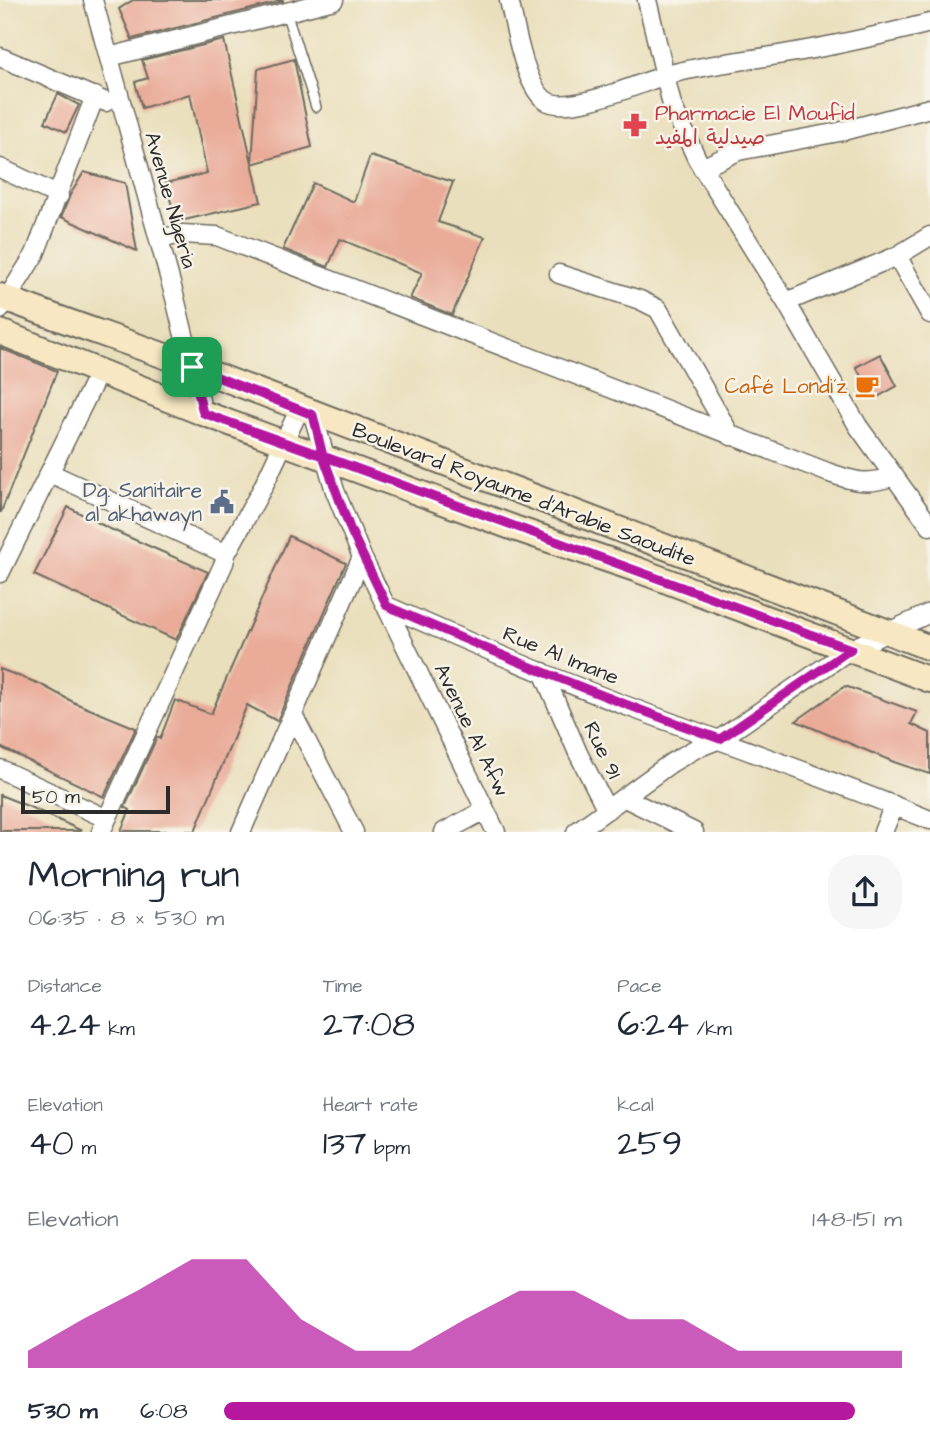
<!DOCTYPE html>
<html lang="en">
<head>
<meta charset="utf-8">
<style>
	body { margin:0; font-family:"Architects Daughter","Playpen Sans Arabic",sans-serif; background:#f6f6f7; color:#1f2937; height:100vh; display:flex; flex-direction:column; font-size:26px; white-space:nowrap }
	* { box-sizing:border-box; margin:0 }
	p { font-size:23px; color:#747a83 }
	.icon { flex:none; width:38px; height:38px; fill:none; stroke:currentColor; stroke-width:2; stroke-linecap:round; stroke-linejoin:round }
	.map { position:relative; height:832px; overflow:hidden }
	.sheet { display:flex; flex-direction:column; background:#fff; flex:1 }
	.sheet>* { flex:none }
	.scale { position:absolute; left:21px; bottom:18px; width:149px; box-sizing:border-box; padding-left:7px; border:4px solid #2b2b2b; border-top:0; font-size:19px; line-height:24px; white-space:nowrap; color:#2b2b2b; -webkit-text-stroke:5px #f7f3e8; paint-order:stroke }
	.pin { position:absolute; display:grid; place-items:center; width:60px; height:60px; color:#fff; margin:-30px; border-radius:14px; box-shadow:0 4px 10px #0006 }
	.round { display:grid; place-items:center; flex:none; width:74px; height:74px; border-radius:28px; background:#f6f6f7 }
	.overview { display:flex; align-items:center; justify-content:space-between; height:119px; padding:0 28px }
	h1 { font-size:38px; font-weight:600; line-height:52px }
	.stats { display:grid; grid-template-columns:repeat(3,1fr); gap:10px; height:119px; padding:7px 28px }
	.stats div { display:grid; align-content:center }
	.stats b { font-size:35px; font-weight:600 }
	.stats small { font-size:19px; font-weight:400 }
	.stats p { font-size:19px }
	.chart { height:196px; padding:14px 28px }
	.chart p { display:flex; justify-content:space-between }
	.chart svg { width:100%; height:126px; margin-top:7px; fill:#b5179e; opacity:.7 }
	ul { padding:0 28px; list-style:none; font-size:23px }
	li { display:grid; grid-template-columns:112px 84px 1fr; align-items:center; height:52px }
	li i { height:18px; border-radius:9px; background:#b5179e }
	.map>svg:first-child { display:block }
	.building { fill:#eaab99 }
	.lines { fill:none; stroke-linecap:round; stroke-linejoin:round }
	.service-casing { stroke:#6e6a5e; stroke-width:12 }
	.minor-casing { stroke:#6e6a5e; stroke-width:21 }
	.secondary-casing { stroke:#6e6a5e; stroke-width:28 }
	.service { stroke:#fff; stroke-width:9 }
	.minor { stroke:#fff; stroke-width:18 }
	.secondary { stroke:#f7e8c3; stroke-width:24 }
	.route-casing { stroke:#fff; stroke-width:14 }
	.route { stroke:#b5179e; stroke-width:9 }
	.labels { text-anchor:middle; stroke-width:5; stroke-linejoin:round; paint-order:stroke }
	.health-label { font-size:21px; fill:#be3a42; stroke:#f7f3e8; text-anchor:start }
	.street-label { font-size:21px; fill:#2b2b2b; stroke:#f7f3e8 }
	.food-label { font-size:21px; fill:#c56008; stroke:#f7f3e8; text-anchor:end }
	.service-label { font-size:21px; fill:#4e5e75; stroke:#f7f3e8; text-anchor:end }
</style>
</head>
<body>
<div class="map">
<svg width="930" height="832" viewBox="0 0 930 832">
	<rect width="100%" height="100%" fill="#f7f3e8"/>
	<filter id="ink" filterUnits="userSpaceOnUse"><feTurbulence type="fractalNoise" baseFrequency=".0143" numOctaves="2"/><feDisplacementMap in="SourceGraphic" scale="14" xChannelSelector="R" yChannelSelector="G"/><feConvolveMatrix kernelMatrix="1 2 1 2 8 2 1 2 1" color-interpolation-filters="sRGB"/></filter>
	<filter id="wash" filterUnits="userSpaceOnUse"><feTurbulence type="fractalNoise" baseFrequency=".00686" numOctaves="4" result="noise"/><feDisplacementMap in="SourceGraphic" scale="28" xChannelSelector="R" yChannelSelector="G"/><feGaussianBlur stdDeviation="1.57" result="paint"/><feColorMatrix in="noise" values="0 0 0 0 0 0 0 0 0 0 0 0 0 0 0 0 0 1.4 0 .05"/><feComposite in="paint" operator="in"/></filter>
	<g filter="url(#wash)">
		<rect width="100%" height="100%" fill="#eadfbc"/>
		<g id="blocks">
			<path class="building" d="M133 0H283V1L132 39 119 9Z
				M224 40 261 202 176 222 166 183 207 173 190 94 142 108 135 82 148 78 142 60Z
				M294 59 312 147 252 164 258 69Z
				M58 94 79 105 66 132 45 122Z
				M370 156 453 182 438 222 485 237 452 315 410 298 422 273 340 239 328 267 283 249 313 183 354 202Z
				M84 172 125 183 137 251 61 217 70 195Z
				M0 348 57 371 1 512H0Z
				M880 354 897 386 874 399 856 367Z
				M68 507 108 528 208 572 176 640 34 575Z
				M289 536 346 563 277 721 247 705 195 831H121L130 810 125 807 157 737 160 739 175 700 211 714Z
				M0 669 40 684 75 703 136 728 104 797 0 747Z
				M845 686 917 712 911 724 930 733V774L894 762 796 721Z
				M0 795 30 807 82 831H0Z"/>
		</g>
	</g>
	<g filter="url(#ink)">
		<use href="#blocks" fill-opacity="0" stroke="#6e6a5e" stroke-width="2"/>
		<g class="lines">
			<g class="service-casing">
				<path id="service" d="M286 12 316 107"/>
			</g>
			<g class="minor-casing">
				<path id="minor" d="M93 0 175 298 203 413
					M509 0C515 25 524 84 545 100 566 116 638 84 663 76 701 65 744 61 784 54 833 46 882 35 930 23
					M647 0 672 105 697 159 786 302 858 426 930 526
					M0 57 106 102
					M109 57 334 0
					M0 168 59 196
					M702 168 738 151 839 132 930 108
					M159 239 182 234 217 236 827 472C853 481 867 486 894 476
					M897 256 930 314
					M559 274 640 300 658 309 731 436
					M786 302 897 256 930 236
					M0 310 35 254 95 96
					M313 415 335 491 362 557 496 832
					M50 473 226 554
					M0 573 99 372
					M387 606C468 642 549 677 632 708 731 745 832 780 930 820
					M543 672 578 753 607 810
					M293 715 354 832
					M0 769 107 819
					M625 798 694 832
					M101 832 224 563 226 554 263 487 299 410
					M241 832 362 557
					M444 832 485 810
					M576 832 671 763 695 749 720 739 851 649 930 613
					M883 832 894 805"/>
			</g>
			<g class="secondary-casing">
				<path id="secondary" d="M0 296C64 322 130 342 194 367 438 462 684 555 930 648
					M0 332 203 413 514 528 638 570 930 680"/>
			</g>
			<use href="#service" class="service"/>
			<use href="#minor" class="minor"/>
			<use href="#secondary" class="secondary"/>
		</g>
	</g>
	<g class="lines" filter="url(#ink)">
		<g class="route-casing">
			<path id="route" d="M192 367 203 413 323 456 351 531 387 606C497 654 607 699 720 739L851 649C676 584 499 522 323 456L313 415 192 367"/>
		</g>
		<use href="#route" class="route"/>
	</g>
	<defs>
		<g id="pharmacy-bare" transform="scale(1.89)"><path d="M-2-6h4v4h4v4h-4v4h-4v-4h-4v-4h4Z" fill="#e0444e" stroke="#f7f3e8" stroke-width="2.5" paint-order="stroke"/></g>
		<g id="cafe-bare" transform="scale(1.89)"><path d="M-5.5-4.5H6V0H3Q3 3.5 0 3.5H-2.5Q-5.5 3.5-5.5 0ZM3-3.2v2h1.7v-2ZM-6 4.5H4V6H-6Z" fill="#e8710a" stroke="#f7f3e8" stroke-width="2.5" paint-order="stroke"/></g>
		<g id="civic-bare" transform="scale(1.89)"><path d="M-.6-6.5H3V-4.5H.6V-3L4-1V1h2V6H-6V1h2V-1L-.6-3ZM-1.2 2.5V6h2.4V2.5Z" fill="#5c6f8a" stroke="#f7f3e8" stroke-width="2.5" paint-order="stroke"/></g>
	</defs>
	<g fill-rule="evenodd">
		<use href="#pharmacy-bare" x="635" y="125"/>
		<use href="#cafe-bare" x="867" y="386"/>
		<use href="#civic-bare" x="222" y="502"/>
	</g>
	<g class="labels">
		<g class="health-label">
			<text x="655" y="120">Pharmacie El Moufid<tspan x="655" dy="24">صيدلية المفيد</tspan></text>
		</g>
		<g class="street-label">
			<text transform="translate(171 200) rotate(74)" y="7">Avenue Nigeria</text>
			<text transform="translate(524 494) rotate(21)" y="7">Boulevard Royaume d'Arabie Saoudite</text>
			<text transform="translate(561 655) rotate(22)" y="7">Rue Al Imane</text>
			<text transform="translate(472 730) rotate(64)" y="7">Avenue Al Afw</text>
			<text transform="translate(603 750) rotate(64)" y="7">Rue 91</text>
		</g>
		<g class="food-label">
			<text x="847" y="393">Café Londi´z</text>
		</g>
		<g class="service-label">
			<text x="202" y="497">Dg. Sanitaire<tspan x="202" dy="24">al akhawayn</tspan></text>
		</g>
	</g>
</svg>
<div class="scale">50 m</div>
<div class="pin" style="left:192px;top:367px;background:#1e9e55"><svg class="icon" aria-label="arrive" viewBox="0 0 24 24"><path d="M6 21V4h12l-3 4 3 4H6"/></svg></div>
</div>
<section class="sheet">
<div class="overview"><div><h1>Morning run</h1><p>06:35 · 8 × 530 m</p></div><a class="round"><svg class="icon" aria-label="share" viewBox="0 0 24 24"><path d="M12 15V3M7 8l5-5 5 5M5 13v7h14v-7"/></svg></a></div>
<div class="stats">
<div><p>Distance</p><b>4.24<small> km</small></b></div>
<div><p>Time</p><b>27:08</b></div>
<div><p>Pace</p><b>6:24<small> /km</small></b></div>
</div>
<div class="stats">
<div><p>Elevation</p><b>40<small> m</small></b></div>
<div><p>Heart rate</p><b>137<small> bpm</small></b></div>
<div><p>kcal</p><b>259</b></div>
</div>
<div class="chart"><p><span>Elevation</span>148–151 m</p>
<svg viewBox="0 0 160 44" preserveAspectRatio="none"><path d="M0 44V38L10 27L20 17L30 6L40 6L50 27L60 38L70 38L80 27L90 17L100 17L110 27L120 27L130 38L140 38L150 38L160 38V44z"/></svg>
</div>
<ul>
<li><b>530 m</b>6:08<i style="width:93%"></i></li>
</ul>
</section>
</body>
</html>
